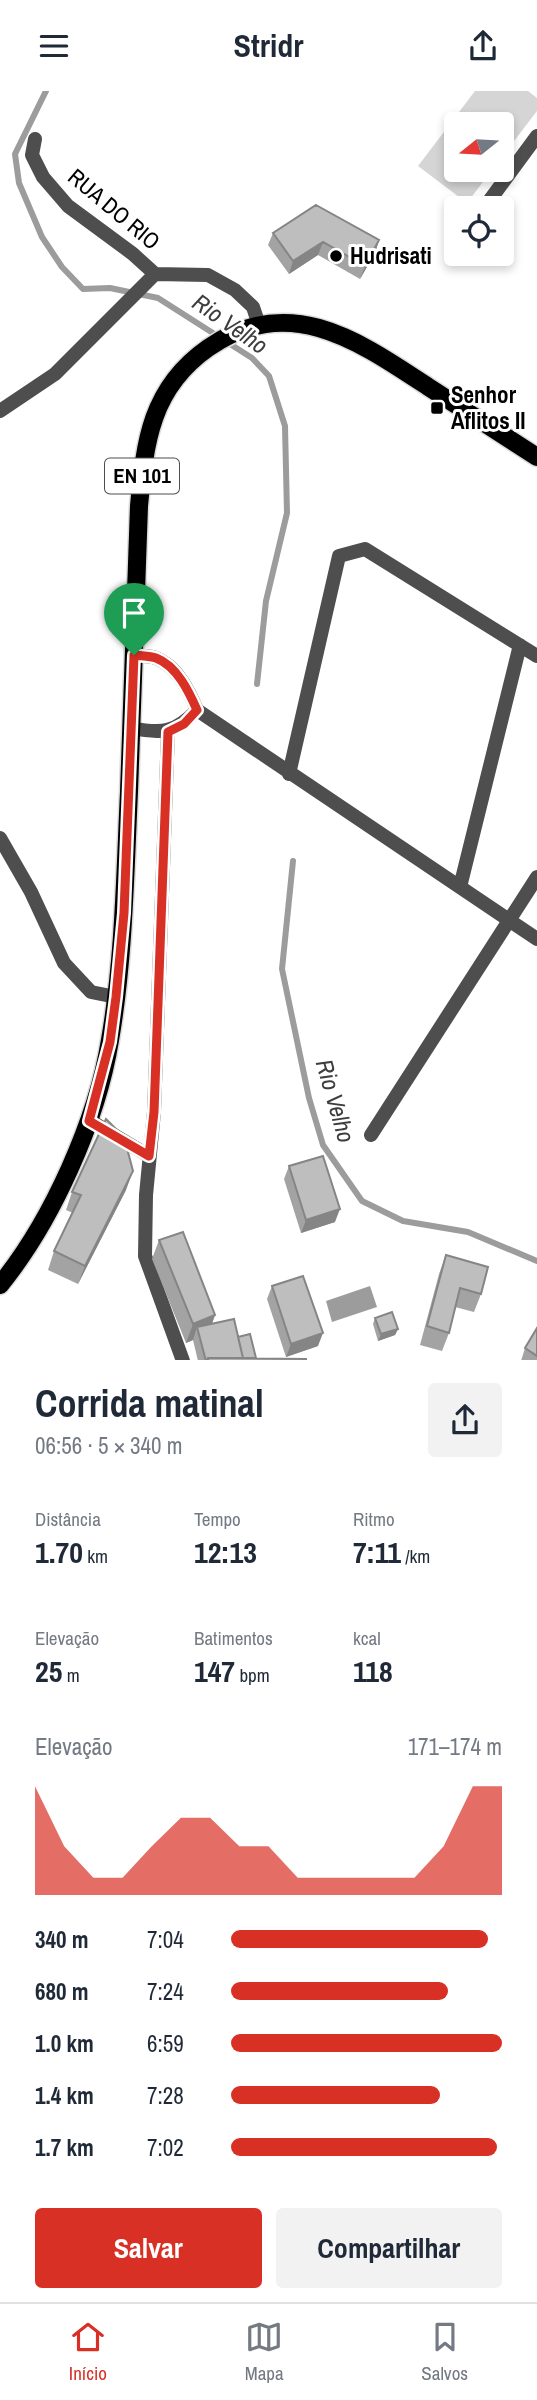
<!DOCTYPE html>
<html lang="pt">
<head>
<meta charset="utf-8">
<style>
	body { margin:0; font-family:"Archivo Narrow",sans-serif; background:#f2f2f3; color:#1f2937; height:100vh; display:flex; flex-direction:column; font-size:26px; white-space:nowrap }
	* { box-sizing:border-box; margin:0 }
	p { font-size:23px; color:#747a83 }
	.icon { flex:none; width:38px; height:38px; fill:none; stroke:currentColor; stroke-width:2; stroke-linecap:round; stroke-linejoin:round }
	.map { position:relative; height:1269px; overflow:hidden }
	.details { display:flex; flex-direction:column; background:#fff; flex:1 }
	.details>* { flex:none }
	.needle { width:46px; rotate:252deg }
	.tools { position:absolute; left:444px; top:21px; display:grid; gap:14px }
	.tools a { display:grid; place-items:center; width:70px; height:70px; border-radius:7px; background:#fff; box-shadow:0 4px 10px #0003; font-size:35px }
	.pin { position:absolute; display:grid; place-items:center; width:60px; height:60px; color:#fff; margin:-72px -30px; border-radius:50% 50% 50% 0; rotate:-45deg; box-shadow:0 0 7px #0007 }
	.pin .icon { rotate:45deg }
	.round { display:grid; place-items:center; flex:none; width:74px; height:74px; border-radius:7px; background:#f2f2f3 }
	.summary { display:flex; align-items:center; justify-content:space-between; height:119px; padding:0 35px }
	h1 { font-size:38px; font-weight:700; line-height:52px }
	.stats { display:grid; grid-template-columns:repeat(3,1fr); gap:10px; height:119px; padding:7px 35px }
	.stats div { display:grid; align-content:center }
	.stats b { font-size:30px; font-weight:700 }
	.stats small { font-size:19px; font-weight:400 }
	.stats p { font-size:19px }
	.chart { height:196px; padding:14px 35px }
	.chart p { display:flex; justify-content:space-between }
	.chart svg { width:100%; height:126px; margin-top:7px; fill:#d93025; opacity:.7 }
	.action { display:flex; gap:14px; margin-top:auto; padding:14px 35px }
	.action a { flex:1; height:80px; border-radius:7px; background:#d93025; color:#fff; font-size:28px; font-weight:700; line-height:80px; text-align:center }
	.action a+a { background:#f2f2f3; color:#1f2937 }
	ul { padding:0 35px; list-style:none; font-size:23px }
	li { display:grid; grid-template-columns:112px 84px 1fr; align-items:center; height:52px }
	li i { height:18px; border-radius:9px; background:#d93025 }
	header { display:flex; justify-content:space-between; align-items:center; height:91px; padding:0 35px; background:#fff; font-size:32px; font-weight:700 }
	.menu { display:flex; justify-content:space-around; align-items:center; height:98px; border-top:2px solid #e0e1e3; background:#fff; font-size:19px; color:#747a83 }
	.menu a { display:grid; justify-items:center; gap:4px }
	.menu .on { color:#d93025 }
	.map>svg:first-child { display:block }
	.green { fill:#d5d5d5 }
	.water { fill:#9c9c9c }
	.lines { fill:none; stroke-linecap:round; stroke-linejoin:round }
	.stream { stroke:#9c9c9c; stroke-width:6 }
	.primary-casing { stroke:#dbdbdb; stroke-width:21 }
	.minor { stroke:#4e4e4e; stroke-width:14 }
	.primary { stroke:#000; stroke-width:18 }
	.wall { fill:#a3a3a3 }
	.shaded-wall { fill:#858585 }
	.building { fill:#bebebe; stroke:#858585; stroke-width:2 }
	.route-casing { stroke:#fff; stroke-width:14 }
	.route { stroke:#d93025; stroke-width:9 }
	.poi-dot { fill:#000; stroke:#fff; stroke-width:2.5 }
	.labels { text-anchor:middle; stroke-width:6; stroke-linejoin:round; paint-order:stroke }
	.shield { fill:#fff; stroke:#4c4c4c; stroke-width:2 }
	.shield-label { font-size:21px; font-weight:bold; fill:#000 }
	.street-label { font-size:23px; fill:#000; stroke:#fff }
	.poi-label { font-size:23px; font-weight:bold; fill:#000; stroke:#fff; text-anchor:start }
	.water-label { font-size:24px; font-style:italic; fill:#3d3d3d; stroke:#fff }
</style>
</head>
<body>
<header><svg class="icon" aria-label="menu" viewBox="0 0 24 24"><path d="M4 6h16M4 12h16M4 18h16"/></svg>Stridr<svg class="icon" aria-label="share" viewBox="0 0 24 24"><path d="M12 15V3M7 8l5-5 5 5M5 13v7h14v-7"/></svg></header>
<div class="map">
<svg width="537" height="1270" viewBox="0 0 537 1270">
	<rect width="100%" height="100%" fill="#fff"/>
	<path class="green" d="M475 0H528L537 7V20L502 66V33H457V79H492L467 112 418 75Z"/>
	<path class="water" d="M370 1195 377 1216 332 1231 326 1210Z"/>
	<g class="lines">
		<path class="stream" d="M46 0 15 63 19 92 42 146 62 176 83 198 110 197 158 207 252 267 269 285 285 335 287 422 266 510 257 593
			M293 770 282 878 309 1007 323 1054 362 1110 403 1130 468 1141 537 1170"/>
		<g class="primary-casing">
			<path id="primary" d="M0 1194C52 1130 97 1030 110 949 124 868 125 784 129 701 132 606 136 510 139 415 145 350 151 297 208 257 290 200 360 251 430 297 466 320 501 343 537 366"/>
		</g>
		<path class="minor" d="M35 48 32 64 43 86 68 115 133 163 155 183
			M484 117 537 45
			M0 320 55 283 155 183 208 184 235 199 253 216 259 234
			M134 564C141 565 150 565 156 567 177 575 189 600 197 619L537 848
			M131 637C162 643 175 642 197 619
			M168 641 154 1021 146 1104 145 1165 183 1270
			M289 683 339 465 365 458 537 565
			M0 747 31 801 64 872 91 901 116 906
			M460 796 520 554
			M89 1029 149 1065
			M371 1044 537 786"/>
		<use href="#primary" class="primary"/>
	</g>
	<path class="wall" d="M273 142 379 149 375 162 360 188 318 164 289 183 268 154Z
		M289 1075 335 1131 301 1142 284 1088Z
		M126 1099 78 1193 48 1179 54 1160 73 1122 66 1119 72 1101Z
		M159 1149 215 1224 212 1233 238 1246 256 1267 306 1270H198L193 1249 186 1252 152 1168Z
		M446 1164 481 1203 474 1221 455 1216 449 1242 442 1260 420 1254 439 1183Z
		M272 1195 318 1255 286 1266 267 1208Z
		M375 1227 398 1238 395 1244 378 1250 373 1233Z
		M537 1237V1270H521L525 1257Z"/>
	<path class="shaded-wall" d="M379 149 375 162 360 188 365 175Z
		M323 151 318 164 289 183 293 170Z
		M133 1080 126 1099 78 1193 85 1175Z
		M340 1118 335 1131 301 1142 306 1129Z
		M215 1224 208 1243 197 1236 193 1249 186 1252 193 1233Z
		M398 1238 395 1244 378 1250 381 1243Z
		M323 1242 318 1255 286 1266 291 1253Z"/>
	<path class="building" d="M316 114 379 149 365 175 323 151 293 170 273 142Z
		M106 1028 124 1046 133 1080 85 1175 54 1160 81 1104 72 1101Z
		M323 1065 340 1118 306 1129 289 1075Z
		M183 1141 215 1224 193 1233 159 1149Z
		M446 1164 488 1176 481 1203 460 1197 449 1242 427 1235Z
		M303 1185 323 1242 291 1253 272 1195Z
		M392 1221 398 1238 381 1243 375 1227Z
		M234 1228 243 1267H208L207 1270H206L197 1236Z
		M537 1237V1265L525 1257Z
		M250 1243 256 1267H243L238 1246Z
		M208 1267 306 1268V1270H208Z"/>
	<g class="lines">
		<g class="route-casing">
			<path id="route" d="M134 564C141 565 150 565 156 567 177 575 189 601 197 619L184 633 168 641 154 1021 149 1065 89 1030 110 951 116 906 124 822Z"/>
		</g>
		<use href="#route" class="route"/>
	</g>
	<g class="poi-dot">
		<circle cx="336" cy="165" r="7"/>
		<rect x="430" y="310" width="14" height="14" rx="3.5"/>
	</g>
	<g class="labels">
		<rect class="shield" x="105" y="367.5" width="74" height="35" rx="5"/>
		<g class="shield-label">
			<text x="142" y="392">EN 101</text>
		</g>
		<g class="street-label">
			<text transform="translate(114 118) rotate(40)" y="8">RUA DO RIO</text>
		</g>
		<g class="poi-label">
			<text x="350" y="173">Hudrisati</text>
			<text x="451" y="312">Senhor<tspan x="451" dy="26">Aflitos II</tspan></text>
		</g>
		<g class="water-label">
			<text transform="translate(230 233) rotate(35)" y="8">Rio Velho</text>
			<text transform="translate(335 1010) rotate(74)" y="8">Rio Velho</text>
		</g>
	</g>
</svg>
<div class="tools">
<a><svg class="needle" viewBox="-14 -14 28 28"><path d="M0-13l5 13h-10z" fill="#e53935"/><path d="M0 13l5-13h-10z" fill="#747a83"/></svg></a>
<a><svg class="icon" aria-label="locate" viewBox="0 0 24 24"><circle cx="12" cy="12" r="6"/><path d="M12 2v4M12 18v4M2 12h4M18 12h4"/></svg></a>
</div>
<div class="pin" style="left:134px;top:564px;background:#1e9e55"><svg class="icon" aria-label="arrive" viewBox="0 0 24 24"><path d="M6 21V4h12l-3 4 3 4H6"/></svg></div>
</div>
<section class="details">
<div class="summary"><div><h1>Corrida matinal</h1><p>06:56 · 5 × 340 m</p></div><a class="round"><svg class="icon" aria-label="share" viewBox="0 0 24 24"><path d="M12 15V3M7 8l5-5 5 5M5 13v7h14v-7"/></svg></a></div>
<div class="stats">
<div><p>Distância</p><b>1.70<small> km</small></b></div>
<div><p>Tempo</p><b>12:13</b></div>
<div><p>Ritmo</p><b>7:11<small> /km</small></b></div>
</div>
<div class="stats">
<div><p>Elevação</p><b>25<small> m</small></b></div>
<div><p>Batimentos</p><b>147<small> bpm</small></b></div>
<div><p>kcal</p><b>118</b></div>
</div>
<div class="chart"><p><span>Elevação</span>171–174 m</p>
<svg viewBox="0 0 160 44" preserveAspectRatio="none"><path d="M0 44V6L10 27L20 38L30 38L40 27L50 17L60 17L70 27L80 27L90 38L100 38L110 38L120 38L130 38L140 27L150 6L160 6V44z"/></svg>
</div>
<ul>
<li><b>340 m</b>7:04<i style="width:95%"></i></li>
<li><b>680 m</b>7:24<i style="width:80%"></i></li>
<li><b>1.0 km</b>6:59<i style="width:100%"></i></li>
<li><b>1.4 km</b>7:28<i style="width:77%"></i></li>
<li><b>1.7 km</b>7:02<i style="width:98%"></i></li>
</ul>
<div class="action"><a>Salvar</a><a>Compartilhar</a></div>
</section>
<nav class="menu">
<a class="on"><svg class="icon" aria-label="home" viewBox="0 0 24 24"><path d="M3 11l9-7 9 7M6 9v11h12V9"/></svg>Início</a>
<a><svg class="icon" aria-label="map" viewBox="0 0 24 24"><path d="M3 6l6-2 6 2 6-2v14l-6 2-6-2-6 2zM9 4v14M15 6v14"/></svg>Mapa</a>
<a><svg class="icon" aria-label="saved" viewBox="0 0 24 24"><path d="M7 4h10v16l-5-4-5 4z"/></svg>Salvos</a>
</nav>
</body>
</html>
